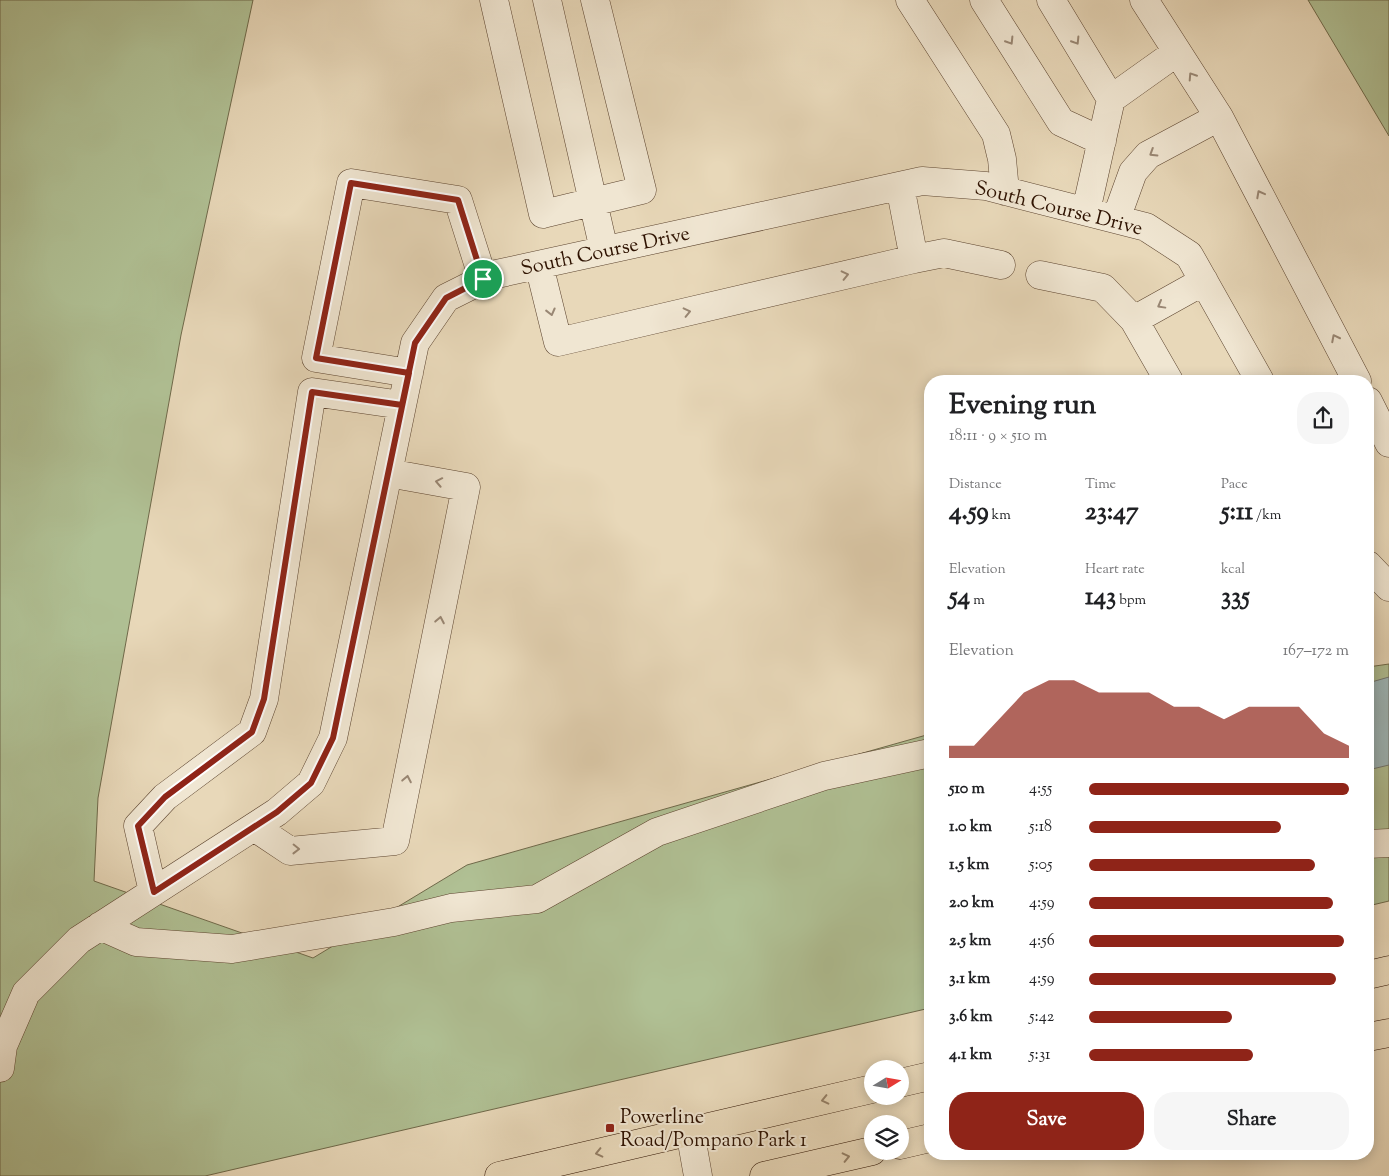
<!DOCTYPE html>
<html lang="en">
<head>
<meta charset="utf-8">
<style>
	body { margin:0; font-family:"Sorts Mill Goudy",serif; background:#f6f6f6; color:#202124; height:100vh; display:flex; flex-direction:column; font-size:19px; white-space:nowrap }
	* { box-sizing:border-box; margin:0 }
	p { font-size:16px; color:#757577 }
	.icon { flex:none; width:28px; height:28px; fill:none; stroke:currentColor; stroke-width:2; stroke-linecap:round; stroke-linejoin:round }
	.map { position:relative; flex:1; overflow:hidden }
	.side { position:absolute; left:924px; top:375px; width:450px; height:785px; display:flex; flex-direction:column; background:#fff; border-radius:20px; box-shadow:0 2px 12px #0003 }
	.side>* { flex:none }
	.needle { width:32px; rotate:79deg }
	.buttons { position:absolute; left:864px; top:1060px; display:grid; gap:10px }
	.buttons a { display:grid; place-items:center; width:45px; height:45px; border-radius:50%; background:#fff; box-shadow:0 2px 12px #0003; font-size:25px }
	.pin { position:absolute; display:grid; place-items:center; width:42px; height:42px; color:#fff; margin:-21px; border:2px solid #fff; border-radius:50%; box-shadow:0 1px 5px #0007 }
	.round { display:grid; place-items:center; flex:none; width:52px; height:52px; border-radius:20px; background:#f6f6f6 }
	.headline { display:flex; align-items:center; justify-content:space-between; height:85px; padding:0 25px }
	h1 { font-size:28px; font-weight:800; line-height:38px }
	.figures { display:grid; grid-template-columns:repeat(3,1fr); gap:8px; height:85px; padding:5px 25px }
	.figures div { display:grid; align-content:center }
	.figures b { font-size:25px; font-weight:800 }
	.figures small { font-size:14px; font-weight:400 }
	.figures p { font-size:14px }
	.chart { height:140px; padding:10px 25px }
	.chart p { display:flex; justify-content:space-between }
	.chart svg { width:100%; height:90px; margin-top:5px; fill:#8f2418; opacity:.7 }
	.cta { display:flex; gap:10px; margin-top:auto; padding:10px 25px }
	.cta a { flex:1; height:58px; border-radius:20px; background:#8f2418; color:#fff; font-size:20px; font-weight:800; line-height:58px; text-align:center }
	.cta a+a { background:#f6f6f6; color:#202124 }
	ul { padding:0 25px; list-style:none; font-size:16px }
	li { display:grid; grid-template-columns:80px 60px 1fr; align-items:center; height:38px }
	li i { height:12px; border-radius:6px; background:#8f2418 }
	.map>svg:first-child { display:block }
	.green { fill:#b0c094; stroke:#6f694a }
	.water { fill:#9cb7bb; stroke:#707571 }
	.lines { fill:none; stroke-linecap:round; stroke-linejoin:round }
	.minor-casing { stroke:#5c442f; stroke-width:29 }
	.major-casing { stroke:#2e1201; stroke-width:29 }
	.minor { stroke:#f0e6d2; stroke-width:28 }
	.major { stroke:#e8d8b9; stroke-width:28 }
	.oneway { stroke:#998774 }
	.oneway2 { stroke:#947f66 }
	.route-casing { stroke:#fff; stroke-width:10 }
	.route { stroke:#8f2418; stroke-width:6 }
	.poi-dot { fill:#8f2418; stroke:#f0e6d2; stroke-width:2 }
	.labels { text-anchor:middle; stroke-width:4; stroke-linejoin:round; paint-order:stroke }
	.street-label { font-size:20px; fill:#2e1201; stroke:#f0e6d2 }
	.poi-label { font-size:20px; fill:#2e1201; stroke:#f0e6d2; text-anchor:start }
</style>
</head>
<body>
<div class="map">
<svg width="1389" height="1176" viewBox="0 0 1389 1176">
	<rect width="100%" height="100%" fill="#e8d8b9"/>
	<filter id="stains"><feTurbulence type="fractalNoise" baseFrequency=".004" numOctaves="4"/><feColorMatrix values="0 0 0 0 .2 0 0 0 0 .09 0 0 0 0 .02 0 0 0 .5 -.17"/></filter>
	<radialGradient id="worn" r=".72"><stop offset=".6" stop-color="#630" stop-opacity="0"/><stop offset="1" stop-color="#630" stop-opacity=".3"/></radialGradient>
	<path class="green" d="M0 0H253L181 335 98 798 94 881 313 958 467 865 930 734V1008L205 1176H0Z
		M1308 0H1389V136Z
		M1389 664V901L1368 906V667Z"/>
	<path class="water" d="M1389 677V765L1368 770V683Z"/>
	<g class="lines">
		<g class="minor-casing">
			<path id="minor" d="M494 0 543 214 642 190 595 0
				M547 0 604 250
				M910 0 996 134 1002 159 1005 191
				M984 0 1061 122 1102 141
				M1051 0 1111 99
				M1144 0 1219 117
				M1086 211 1111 99 1177 52
				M1116 219 1133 172 1148 155 1219 117 1357 381
				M914 259 944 253 1001 265
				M539 265 558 342 914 259 900 186
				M1040 275 1103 288 1134 320
				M409 373 316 358 351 183 458 200 483 279
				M1169 381 1134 320 1204 281
				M1368 401 1389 443
				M1368 565 1389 587
				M254 827 290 851 395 841 466 487 388 473
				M1368 844 1389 843
				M153 892 138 826 165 797 252 732 264 699 312 392 402 405
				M100 926 136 942 232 949 394 922 451 908 537 899 657 832 824 776 930 753
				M0 1068 3 1046 26 993 79 940 277 812 311 783 333 738 415 343 446 298 492 275 922 181 986 186 1146 227 1189 255 1260 381
				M690 1131 698 1176"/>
		</g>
		<g class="major-casing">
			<path id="major" d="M1368 975 1389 970
				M1368 1037 1389 1033
				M900 1083 930 1076
				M900 1145 930 1138
				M499 1176 872 1089
				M764 1176 872 1151"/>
		</g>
		<use href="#minor" class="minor"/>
		<use href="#major" class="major"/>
	</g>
	<defs><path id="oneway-chevron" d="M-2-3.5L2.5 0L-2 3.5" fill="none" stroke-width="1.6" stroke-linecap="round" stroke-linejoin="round" transform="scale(1.25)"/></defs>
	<g class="oneway">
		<use href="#oneway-chevron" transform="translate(1010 41) rotate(58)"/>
		<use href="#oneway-chevron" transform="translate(1076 41) rotate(58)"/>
		<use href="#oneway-chevron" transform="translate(1192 76) rotate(-123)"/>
		<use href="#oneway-chevron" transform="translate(1153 153) rotate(148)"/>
		<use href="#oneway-chevron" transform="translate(1260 194) rotate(-118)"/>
		<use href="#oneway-chevron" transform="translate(845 275) rotate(-13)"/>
		<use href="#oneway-chevron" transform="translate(1161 305) rotate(151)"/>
		<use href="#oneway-chevron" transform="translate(551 312) rotate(76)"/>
		<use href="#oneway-chevron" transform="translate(687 312) rotate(-13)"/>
		<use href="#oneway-chevron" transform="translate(1335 338) rotate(-117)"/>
		<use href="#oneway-chevron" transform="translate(439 482) rotate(-169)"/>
		<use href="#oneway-chevron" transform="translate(440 620) rotate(-79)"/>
		<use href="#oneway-chevron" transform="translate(407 779) rotate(-79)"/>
		<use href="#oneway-chevron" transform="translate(296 849) rotate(1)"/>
	</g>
	<g class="oneway2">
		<use href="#oneway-chevron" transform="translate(825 1100) rotate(167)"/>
		<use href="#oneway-chevron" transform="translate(599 1153) rotate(167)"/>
		<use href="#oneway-chevron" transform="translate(846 1157) rotate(-13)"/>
	</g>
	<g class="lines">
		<g class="route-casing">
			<path id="route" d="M483 279 446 298 415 343 402 405 312 392 264 699 252 732 165 797 138 826 154 892 277 812 311 783 333 738 409 373 316 358 351 183 458 200 483 279"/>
		</g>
		<use href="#route" class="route"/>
	</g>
	<rect class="poi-dot" x="605" y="1123" width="10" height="10" rx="2.5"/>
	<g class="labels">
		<g class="street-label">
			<text transform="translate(1059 207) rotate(14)" y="7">South Course Drive</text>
			<text transform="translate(605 250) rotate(-12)" y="7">South Course Drive</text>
		</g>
		<g class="poi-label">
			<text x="620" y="1123">Powerline<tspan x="620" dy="23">Road/Pompano Park 1</tspan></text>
		</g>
	</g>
	<rect width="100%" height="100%" filter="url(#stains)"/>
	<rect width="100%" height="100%" fill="url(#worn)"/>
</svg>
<div class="buttons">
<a><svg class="needle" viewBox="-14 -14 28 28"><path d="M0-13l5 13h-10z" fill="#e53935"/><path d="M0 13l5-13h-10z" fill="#757577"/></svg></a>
<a><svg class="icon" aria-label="layers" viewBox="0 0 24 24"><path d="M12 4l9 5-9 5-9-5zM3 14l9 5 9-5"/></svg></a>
</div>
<div class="pin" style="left:483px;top:279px;background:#1e9e55"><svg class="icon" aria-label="arrive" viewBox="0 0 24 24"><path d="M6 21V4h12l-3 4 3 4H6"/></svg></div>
<section class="side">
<div class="headline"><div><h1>Evening run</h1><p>18:11 · 9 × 510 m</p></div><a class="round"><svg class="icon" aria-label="share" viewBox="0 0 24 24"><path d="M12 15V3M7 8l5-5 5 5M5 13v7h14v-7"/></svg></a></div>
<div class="figures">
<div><p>Distance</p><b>4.59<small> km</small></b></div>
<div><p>Time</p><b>23:47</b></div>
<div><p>Pace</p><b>5:11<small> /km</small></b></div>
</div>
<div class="figures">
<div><p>Elevation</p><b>54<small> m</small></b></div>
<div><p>Heart rate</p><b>143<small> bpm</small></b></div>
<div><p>kcal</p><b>335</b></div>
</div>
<div class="chart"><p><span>Elevation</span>167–172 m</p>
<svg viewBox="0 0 160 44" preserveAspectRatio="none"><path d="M0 44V38L10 38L20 25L30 12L40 6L50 6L60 12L70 12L80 12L90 19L100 19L110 25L120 19L130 19L140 19L150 32L160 38V44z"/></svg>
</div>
<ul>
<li><b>510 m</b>4:55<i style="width:100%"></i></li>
<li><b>1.0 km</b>5:18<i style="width:74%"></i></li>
<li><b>1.5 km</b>5:05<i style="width:87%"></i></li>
<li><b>2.0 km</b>4:59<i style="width:94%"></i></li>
<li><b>2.5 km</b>4:56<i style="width:98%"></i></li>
<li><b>3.1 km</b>4:59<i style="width:95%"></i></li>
<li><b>3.6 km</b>5:42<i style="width:55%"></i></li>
<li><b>4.1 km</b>5:31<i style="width:63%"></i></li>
</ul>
<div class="cta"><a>Save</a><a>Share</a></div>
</section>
</div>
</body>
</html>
